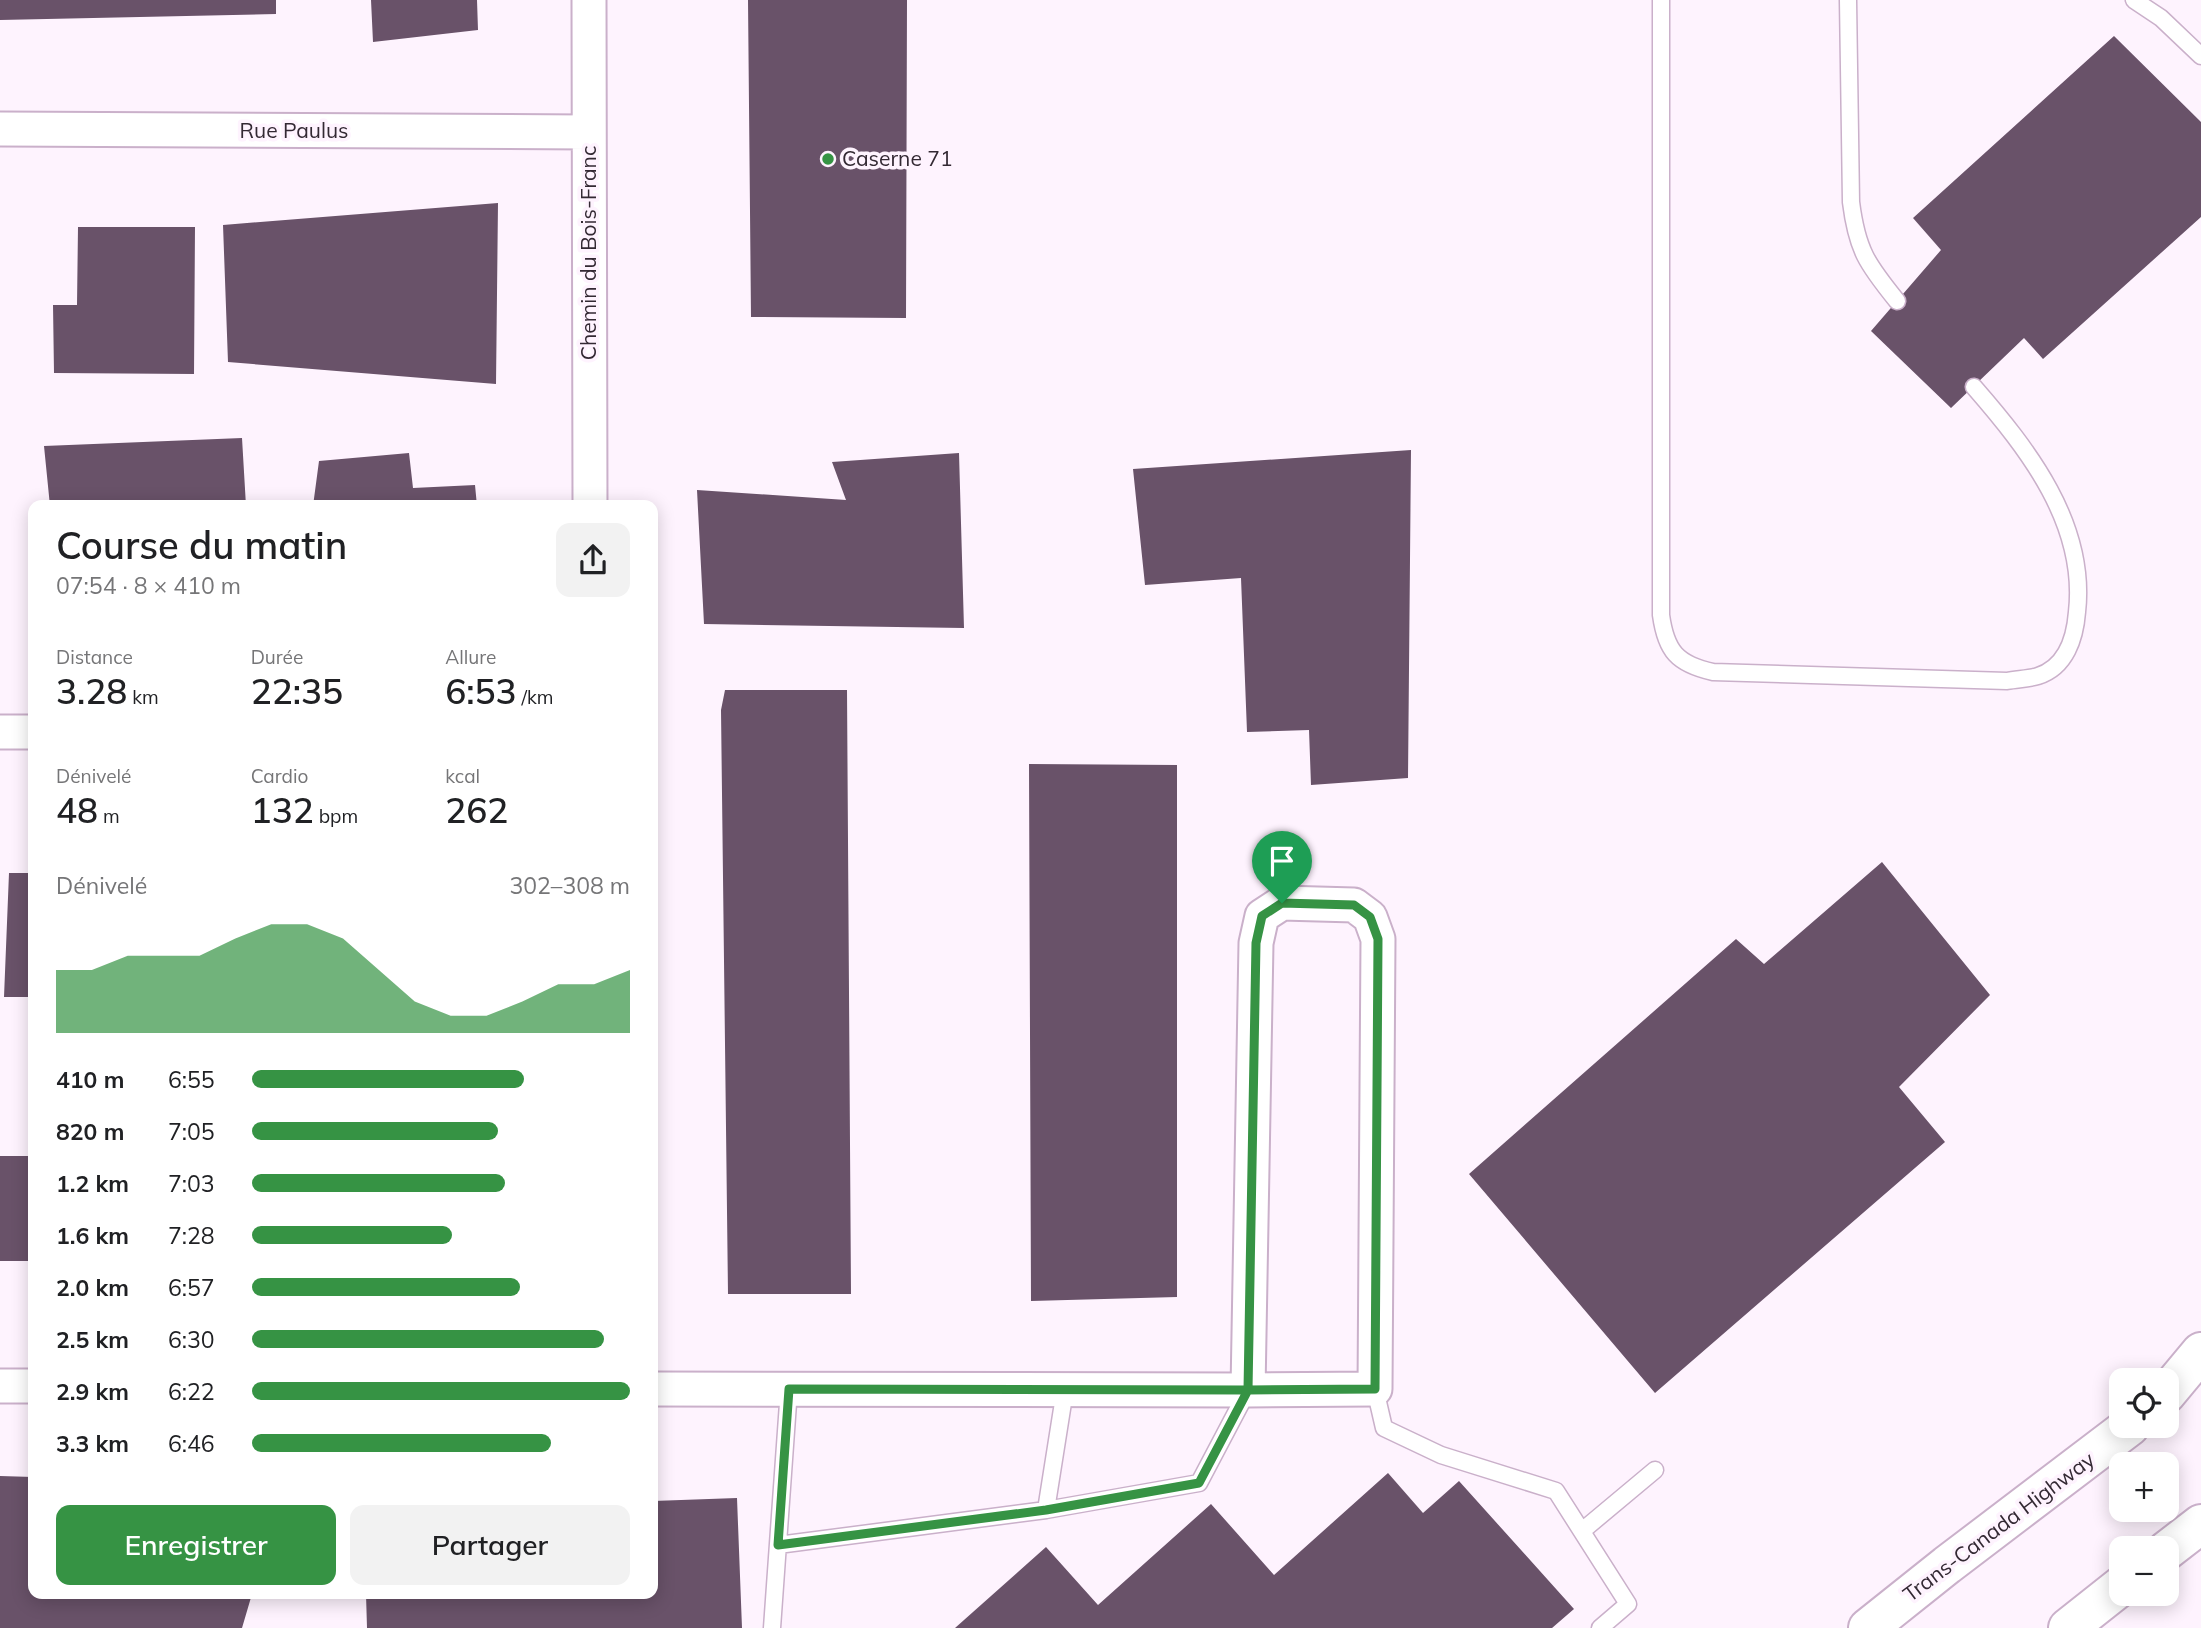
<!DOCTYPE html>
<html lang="fr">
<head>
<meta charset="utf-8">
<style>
	body { margin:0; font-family:Mulish,sans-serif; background:#f2f2f2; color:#202124; height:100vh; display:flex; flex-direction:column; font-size:26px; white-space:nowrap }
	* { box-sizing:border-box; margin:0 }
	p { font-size:23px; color:#757577 }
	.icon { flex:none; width:38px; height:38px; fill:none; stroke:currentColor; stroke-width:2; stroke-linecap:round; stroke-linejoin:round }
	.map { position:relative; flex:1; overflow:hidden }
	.drawer { position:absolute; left:28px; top:500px; width:630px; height:1099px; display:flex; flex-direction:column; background:#fff; border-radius:14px; box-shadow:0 4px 18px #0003 }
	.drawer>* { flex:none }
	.tools { position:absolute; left:2109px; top:1368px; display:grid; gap:14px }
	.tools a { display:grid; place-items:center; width:70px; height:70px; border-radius:14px; background:#fff; box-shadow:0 4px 18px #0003; font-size:35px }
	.pin { position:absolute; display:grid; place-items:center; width:60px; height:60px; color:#fff; margin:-72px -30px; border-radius:50% 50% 50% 0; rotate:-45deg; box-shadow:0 0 7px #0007 }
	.pin .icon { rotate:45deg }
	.round { display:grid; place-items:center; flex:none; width:74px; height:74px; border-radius:14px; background:#f2f2f2 }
	.summary { display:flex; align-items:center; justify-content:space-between; height:119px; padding:0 28px }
	h1 { font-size:38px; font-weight:600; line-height:52px }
	.stats { display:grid; grid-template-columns:repeat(3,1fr); gap:10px; height:119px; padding:7px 28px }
	.stats div { display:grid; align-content:center }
	.stats b { font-size:35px; font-weight:600 }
	.stats small { font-size:19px; font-weight:400 }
	.stats p { font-size:19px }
	.chart { height:196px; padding:14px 28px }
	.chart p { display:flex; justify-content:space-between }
	.chart svg { width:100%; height:126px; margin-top:7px; fill:#369344; opacity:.7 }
	.action { display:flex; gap:14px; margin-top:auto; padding:14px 28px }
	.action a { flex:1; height:80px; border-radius:14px; background:#369344; color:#fff; font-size:28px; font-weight:600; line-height:80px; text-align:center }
	.action a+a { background:#f2f2f2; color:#202124 }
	ul { padding:0 28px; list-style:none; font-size:23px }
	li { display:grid; grid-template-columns:112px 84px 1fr; align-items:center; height:52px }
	li i { height:18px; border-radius:9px; background:#369344 }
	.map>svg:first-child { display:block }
	.building { fill:#695269 }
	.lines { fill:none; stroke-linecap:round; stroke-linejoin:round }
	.service-casing { stroke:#cab0ca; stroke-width:19 }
	.minor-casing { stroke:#cab0ca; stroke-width:37 }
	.primary-casing { stroke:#cab0ca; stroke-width:42 }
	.motorway-casing { stroke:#cab0ca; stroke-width:42 }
	.service { stroke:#fff; stroke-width:16 }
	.minor { stroke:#fff; stroke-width:33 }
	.primary { stroke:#fff; stroke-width:38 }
	.motorway { stroke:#fff; stroke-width:38 }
	.route-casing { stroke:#fff; stroke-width:14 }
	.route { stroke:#369344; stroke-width:9 }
	.poi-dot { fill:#369344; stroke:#fef3fe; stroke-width:2.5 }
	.labels { text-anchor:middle; stroke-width:7; stroke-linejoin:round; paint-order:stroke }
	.street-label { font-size:21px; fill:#332933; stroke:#fef3fe }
	.poi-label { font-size:21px; fill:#332933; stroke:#fef3fe; text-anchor:start }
</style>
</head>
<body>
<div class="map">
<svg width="2201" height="1628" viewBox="0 0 2201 1628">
	<rect width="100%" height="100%" fill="#fef3fe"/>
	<path class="building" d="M0 0H276V14L0 20Z
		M371 0H477L478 30 373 42Z
		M748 0H907L906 318 751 317Z
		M2114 36 2201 122V217L2043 359 2024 338 1951 408 1871 331 1941 250 1913 218Z
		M498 203 496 384 228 362 223 225Z
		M78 227H195L194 374 54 373 53 305H77Z
		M242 438 246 506H50L44 446Z
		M1411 450 1408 778 1311 785 1309 730 1247 732 1241 578 1145 585 1133 469Z
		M409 453 413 488 475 485 477 506H313L319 461Z
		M959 453 964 628 704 624 697 490 846 500 832 462Z
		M725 690H847L851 1294H728L721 710Z
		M1029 764 1177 765V1297L1031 1301Z
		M1882 862 1990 995 1899 1087 1945 1142 1655 1393 1469 1174 1736 939 1764 964Z
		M9 873H33V997H4Z
		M0 1156H33V1261H0Z
		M1388 1473 1423 1513 1459 1481 1574 1609 1552 1628H955L1046 1547 1098 1605 1211 1504 1274 1575Z
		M0 1476 33 1477V1594H252L242 1628H0Z
		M737 1498 742 1628H367L366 1594H653V1501Z"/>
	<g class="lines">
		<g class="service-casing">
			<path id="service" d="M1661 0V615C1666 651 1677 664 1713 672L2007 681C2017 679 2029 679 2038 676 2066 667 2075 638 2077 612 2087 524 2028 449 1974 387
				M1848 0 1851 202C1857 250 1867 264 1897 301
				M2134 0 2161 18 2201 56
				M1375 1389 1384 1428 1441 1455 1556 1491 1628 1604 1600 1628
				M1046 1510 1199 1483 1248 1390
				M1582 1531 1655 1470
				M778 1545 1046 1510 1065 1390
				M772 1628 789 1389"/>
		</g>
		<g class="minor-casing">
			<path id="minor" d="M589 0 590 506
				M0 129 588 132
				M0 732H33
				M0 1386H33
				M653 1389 1248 1390 1375 1389 1378 939 1370 917 1354 905 1282 903 1262 916 1256 943 1248 1390"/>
		</g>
		<g class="primary-casing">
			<path id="primary" d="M2166 1394 2201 1352
				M1868 1628 1947 1565 2130 1426"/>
		</g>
		<g class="motorway-casing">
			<path id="motorway" d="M2166 1551 2201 1524
				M2068 1628 2121 1586"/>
		</g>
		<use href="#service" class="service"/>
		<use href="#minor" class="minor"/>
		<use href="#primary" class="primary"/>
		<use href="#motorway" class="motorway"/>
	</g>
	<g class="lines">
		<g class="route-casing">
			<path id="route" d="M1282 903 1262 916 1256 943 1248 1390 789 1389 778 1545 1046 1510 1199 1483 1248 1390 1375 1389 1378 939 1370 917 1354 905 1282 903"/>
		</g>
		<use href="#route" class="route"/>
	</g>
	<circle class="poi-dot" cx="828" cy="159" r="7"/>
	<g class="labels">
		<g class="street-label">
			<text x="294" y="138">Rue Paulus</text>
			<text transform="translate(589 253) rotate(-90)" y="7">Chemin du Bois-Franc</text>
			<text transform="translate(1999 1527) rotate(-37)" y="7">Trans-Canada Highway</text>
		</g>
		<g class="poi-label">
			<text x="842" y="166">Caserne 71</text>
		</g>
	</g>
</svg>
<div class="tools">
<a><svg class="icon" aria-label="locate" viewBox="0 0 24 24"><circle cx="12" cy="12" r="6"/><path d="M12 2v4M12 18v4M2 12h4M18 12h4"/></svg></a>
<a>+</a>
<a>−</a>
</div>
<div class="pin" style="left:1282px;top:903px;background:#1e9e55"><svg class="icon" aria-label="arrive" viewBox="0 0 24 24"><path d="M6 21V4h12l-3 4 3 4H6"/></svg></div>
<section class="drawer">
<div class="summary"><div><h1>Course du matin</h1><p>07:54 · 8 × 410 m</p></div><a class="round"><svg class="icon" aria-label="share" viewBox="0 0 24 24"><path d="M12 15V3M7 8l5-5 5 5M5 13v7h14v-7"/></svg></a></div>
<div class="stats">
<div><p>Distance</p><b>3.28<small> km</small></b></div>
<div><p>Durée</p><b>22:35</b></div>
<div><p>Allure</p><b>6:53<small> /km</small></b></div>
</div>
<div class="stats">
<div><p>Dénivelé</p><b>48<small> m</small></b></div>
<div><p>Cardio</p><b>132<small> bpm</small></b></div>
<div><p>kcal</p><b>262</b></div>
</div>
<div class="chart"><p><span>Dénivelé</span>302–308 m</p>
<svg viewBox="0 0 160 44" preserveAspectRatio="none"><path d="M0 44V22L10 22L20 17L30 17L40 17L50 11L60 6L70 6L80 11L90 22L100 33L110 38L120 38L130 33L140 27L150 27L160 22V44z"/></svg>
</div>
<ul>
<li><b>410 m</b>6:55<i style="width:72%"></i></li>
<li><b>820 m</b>7:05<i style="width:65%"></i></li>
<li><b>1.2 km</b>7:03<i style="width:67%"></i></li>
<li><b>1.6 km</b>7:28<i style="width:53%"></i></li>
<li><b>2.0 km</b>6:57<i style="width:71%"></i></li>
<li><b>2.5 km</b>6:30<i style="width:93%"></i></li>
<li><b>2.9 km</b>6:22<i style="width:100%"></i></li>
<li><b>3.3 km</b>6:46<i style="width:79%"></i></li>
</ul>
<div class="action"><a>Enregistrer</a><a>Partager</a></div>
</section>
</div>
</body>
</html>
